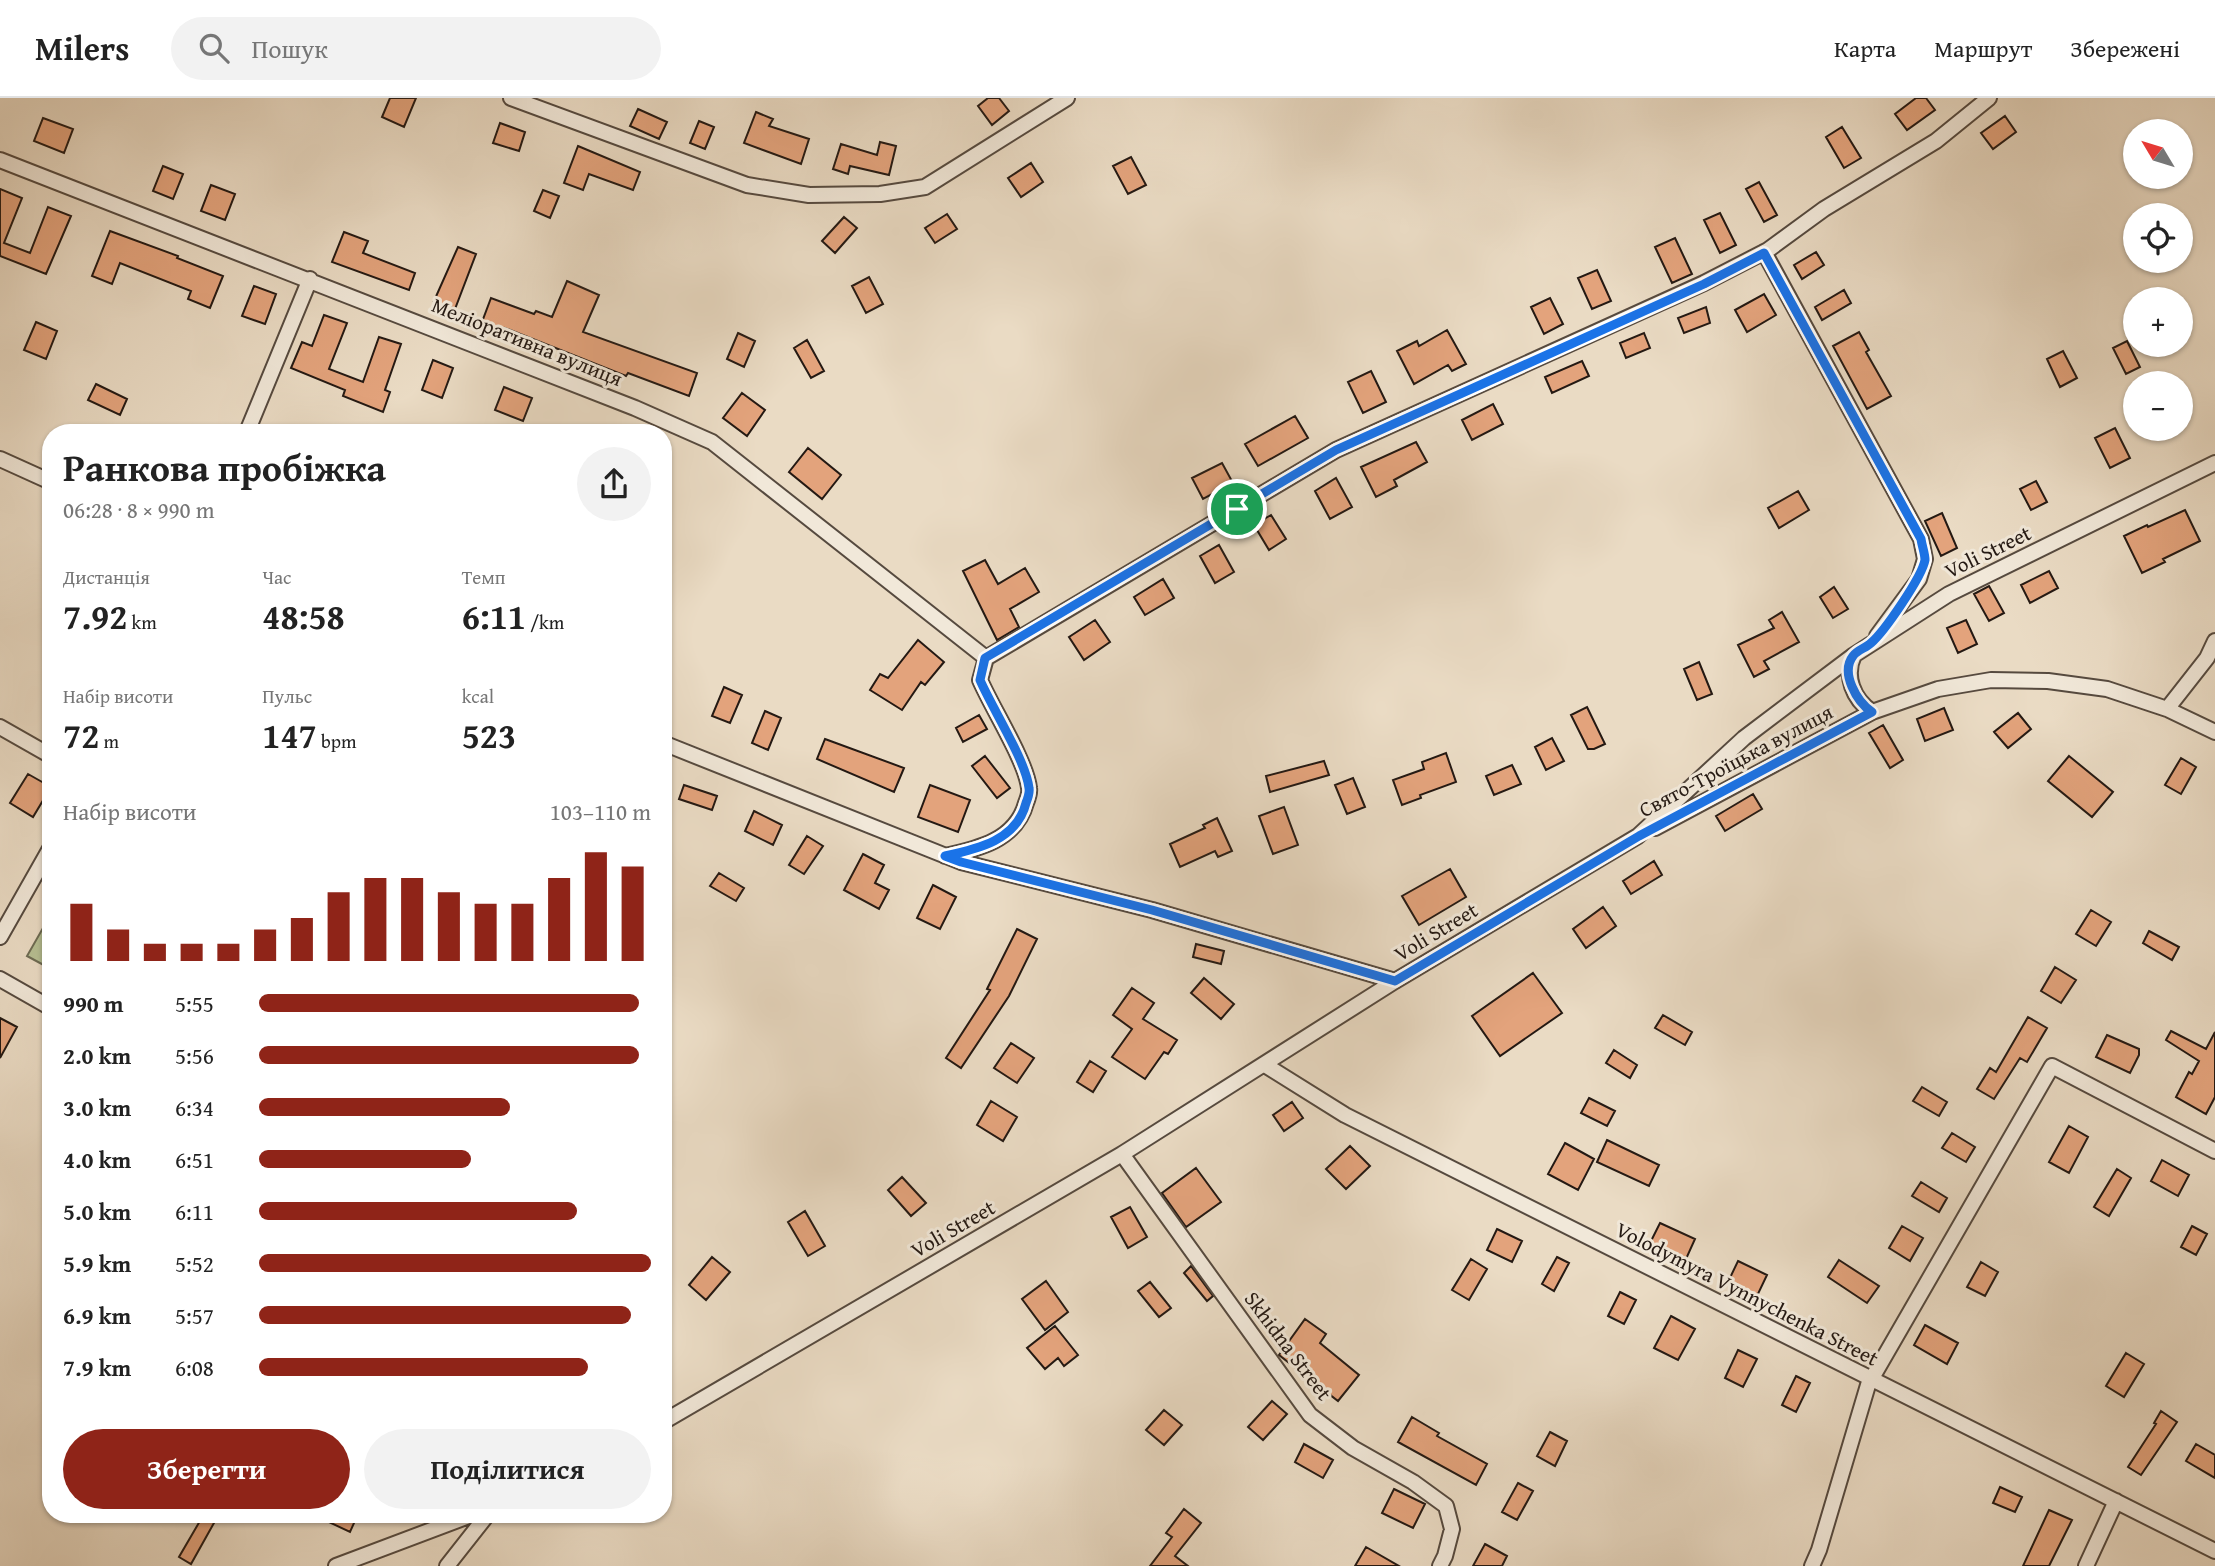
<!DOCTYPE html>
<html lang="uk">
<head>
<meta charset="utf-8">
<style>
	body { margin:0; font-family:"Gentium Book Plus",serif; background:#f2f2f2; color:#222; height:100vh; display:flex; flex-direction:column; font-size:26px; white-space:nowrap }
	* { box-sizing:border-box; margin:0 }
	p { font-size:23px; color:#767676 }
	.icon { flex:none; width:38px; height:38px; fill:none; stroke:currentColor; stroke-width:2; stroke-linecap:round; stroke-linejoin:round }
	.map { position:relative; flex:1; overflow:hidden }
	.details { position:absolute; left:42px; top:326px; width:630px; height:1099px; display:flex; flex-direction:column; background:#fff; border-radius:28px; box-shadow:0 2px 5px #0004 }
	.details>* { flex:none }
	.needle { width:46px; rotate:308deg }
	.buttons { position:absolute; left:2123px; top:21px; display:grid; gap:14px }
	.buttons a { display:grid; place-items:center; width:70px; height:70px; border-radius:50%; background:#fff; box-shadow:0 2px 5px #0004; font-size:35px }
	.pin { position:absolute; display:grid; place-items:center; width:60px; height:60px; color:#fff; margin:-30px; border:4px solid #fff; border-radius:50%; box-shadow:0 2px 7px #0007 }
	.round { display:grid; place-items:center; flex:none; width:74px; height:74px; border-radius:37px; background:#f2f2f2 }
	.overview { display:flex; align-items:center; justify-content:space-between; height:119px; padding:0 21px }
	h1 { font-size:38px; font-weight:700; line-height:52px }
	.figures { display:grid; grid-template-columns:repeat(3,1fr); gap:10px; height:119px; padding:7px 21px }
	.figures div { display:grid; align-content:center }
	.figures b { font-size:35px; font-weight:700 }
	.figures small { font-size:19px; font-weight:400 }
	.figures p { font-size:19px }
	.chart { height:196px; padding:14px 21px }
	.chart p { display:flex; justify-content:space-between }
	.chart svg { width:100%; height:126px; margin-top:7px; stroke:#8f2418; stroke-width:6 }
	.button { display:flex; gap:14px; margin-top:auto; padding:14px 21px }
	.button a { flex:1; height:80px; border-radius:42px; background:#8f2418; color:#fff; font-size:28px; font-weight:700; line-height:80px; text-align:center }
	.button a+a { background:#f2f2f2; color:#222 }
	ul { padding:0 21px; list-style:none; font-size:23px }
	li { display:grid; grid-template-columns:112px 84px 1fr; align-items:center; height:52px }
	li i { height:18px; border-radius:9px; background:#8f2418 }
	header { display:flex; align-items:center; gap:42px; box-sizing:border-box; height:98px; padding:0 35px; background:#fff; border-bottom:2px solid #e0e0e0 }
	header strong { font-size:33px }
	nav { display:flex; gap:38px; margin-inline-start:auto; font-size:24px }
	.search { width:490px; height:63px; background:#f2f2f2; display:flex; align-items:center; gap:18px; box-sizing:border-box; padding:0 24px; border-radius:38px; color:#767676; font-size:26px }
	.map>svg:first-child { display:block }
	.green { fill:#b7c094; stroke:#6e6c54; stroke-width:2 }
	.building { fill:#e3a37c; stroke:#241913; stroke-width:2 }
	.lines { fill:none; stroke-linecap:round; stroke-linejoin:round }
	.street-casing { stroke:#564a3f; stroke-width:18 }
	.street { stroke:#f1e8d9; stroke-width:14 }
	.route-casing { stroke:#fff; stroke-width:14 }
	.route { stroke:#1a73e8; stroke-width:9 }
	.labels { text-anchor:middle; stroke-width:6; stroke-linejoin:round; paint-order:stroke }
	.street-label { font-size:21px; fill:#241913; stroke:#f1e8d9 }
</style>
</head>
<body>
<header>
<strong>Milers</strong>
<div class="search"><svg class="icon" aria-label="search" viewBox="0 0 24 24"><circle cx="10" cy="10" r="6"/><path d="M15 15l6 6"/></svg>Пошук</div>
<nav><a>Карта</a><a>Маршрут</a><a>Збережені</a></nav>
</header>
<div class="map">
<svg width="2215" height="1468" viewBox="0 0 2215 1468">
	<rect width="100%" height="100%" fill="#eadbc4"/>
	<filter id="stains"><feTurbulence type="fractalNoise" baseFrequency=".00286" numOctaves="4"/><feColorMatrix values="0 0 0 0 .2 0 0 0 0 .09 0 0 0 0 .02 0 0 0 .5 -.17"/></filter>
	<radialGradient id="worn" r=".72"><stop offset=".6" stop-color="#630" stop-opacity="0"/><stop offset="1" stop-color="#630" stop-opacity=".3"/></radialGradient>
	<path class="green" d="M51 816V871L27 858Z"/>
	<path class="building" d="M390 0H416L404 29 382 19Z
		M988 0H999L1009 13 992 27 978 8Z
		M1916 0H1926L1935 12 1907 32 1895 16Z
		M638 11 667 24 659 41 630 28Z
		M756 14 773 21 769 28 809 41 801 66 744 45Z
		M2005 18 2016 34 1993 51 1981 35Z
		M43 20 73 31 64 55 34 43Z
		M699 23 714 29 705 51 690 45Z
		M500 25 525 34 519 53 493 45Z
		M1842 29 1861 60 1844 70 1826 39Z
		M880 44 896 48 889 77 850 68 848 76 833 71 841 46 877 57Z
		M578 48 640 74 633 92 589 76 583 92 564 85Z
		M1131 59 1146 87 1128 96 1113 68Z
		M1031 65 1043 84 1021 99 1008 80Z
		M163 68 183 76 173 101 153 93Z
		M1759 84 1777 117 1764 124 1746 91Z
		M211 87 235 96 225 122 201 113Z
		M0 91 22 100 4 145 30 155 48 109 71 118 46 176 0 158Z
		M543 92 559 98 550 120 534 113Z
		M1720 115 1736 147 1720 155 1704 122Z
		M947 116 957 131 935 145 925 130Z
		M844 119 857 130 835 155 822 143Z
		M110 133 178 158 177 160 223 178 210 210 188 201 191 193 120 165 112 186 92 178Z
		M344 134 368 143 363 155 415 175 409 192 332 164Z
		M1675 140 1692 176 1672 185 1655 149Z
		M458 149 476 156 455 211 434 203Z
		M1816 154 1824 167 1802 181 1794 167Z
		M1597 172 1611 203 1592 211 1578 180Z
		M869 179 883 206 866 215 852 188Z
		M567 183 599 197 583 234 697 275 689 298 628 275 626 278 505 230 504 232 482 224 491 200 534 216 536 213 552 219Z
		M254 188 276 196 265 226 242 218Z
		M1844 192 1851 205 1822 222 1815 209Z
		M1764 196 1776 217 1747 234 1735 212Z
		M1550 200 1563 226 1544 236 1531 209Z
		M1706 209 1710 225 1684 235 1678 220Z
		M324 217 347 225 329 271 363 284 379 239 401 246 385 292 390 294 383 314 343 298 345 292 291 270 302 244 312 248Z
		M36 224 57 233 46 261 24 252Z
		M1447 232 1466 266 1452 273 1448 267 1414 286 1397 253 1417 243 1419 248Z
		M1859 234 1869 252 1866 254 1891 298 1867 311 1833 248Z
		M738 235 755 243 744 269 727 261Z
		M1644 235 1650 250 1626 260 1620 245Z
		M807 242 824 273 811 280 794 250Z
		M2127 243 2140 269 2126 276 2113 250Z
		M2063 253 2077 280 2060 289 2047 261Z
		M433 262 453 270 442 300 422 292Z
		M1582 263 1589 278 1552 295 1545 279Z
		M1371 273 1386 304 1363 315 1348 284Z
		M96 286 127 301 120 317 88 302Z
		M504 289 532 300 523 323 495 312Z
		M742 295 765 312 747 338 723 320Z
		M1493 306 1503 326 1472 342 1462 322Z
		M1295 318 1308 340 1258 368 1245 346Z
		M2115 330 2130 360 2110 370 2095 340Z
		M1416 344 1427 364 1394 382 1397 388 1376 399 1361 369Z
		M808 350 841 377 822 401 789 374Z
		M1222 365 1233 385 1203 401 1192 380Z
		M1336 380 1352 409 1330 421 1315 393Z
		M2036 383 2047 404 2031 412 2020 391Z
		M1798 393 1809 412 1779 430 1768 410Z
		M2185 412 2200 443 2163 461 2165 464 2142 475 2124 438 2147 427 2148 429Z
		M1942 415 1957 450 1941 458 1925 423Z
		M1271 417 1286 441 1269 452 1254 427Z
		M1219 447 1234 474 1215 485 1200 458Z
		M985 462 998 486 1025 470 1039 494 1010 511 1019 529 997 542 963 473Z
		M2049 473 2058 490 2030 505 2021 487Z
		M1163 481 1174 500 1145 517 1134 499Z
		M1989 488 2004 515 1989 523 1974 496Z
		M1834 489 1848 511 1833 520 1820 499Z
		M1782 514 1799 544 1764 563 1769 571 1754 579 1738 547 1774 530 1769 522Z
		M1095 522 1110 544 1084 562 1069 539Z
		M1966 522 1977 546 1958 555 1947 530Z
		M918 542 944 564 925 587 921 584 902 612 870 592 880 576 888 580Z
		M1699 564 1712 596 1697 602 1684 571Z
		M724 589 742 597 730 625 712 618Z
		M1587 609 1605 646 1594 651H1588L1571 617Z
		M1944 610 1953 632 1925 643 1917 621Z
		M765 613 781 620 768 652 752 645Z
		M2018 615 2031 631 2008 650 1994 634Z
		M979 617 987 631 963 644 956 630Z
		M1883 627 1903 662 1890 670 1869 635Z
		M1552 640 1564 663 1546 672 1535 649Z
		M825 641 904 670 894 694 817 661Z
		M1446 655 1456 684 1420 697 1421 700 1402 707 1393 682 1424 671 1422 664Z
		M985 658 1010 690 997 700 972 668Z
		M2069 658 2113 694 2092 719 2048 683Z
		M2181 660 2196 669 2181 696 2165 687Z
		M1324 663 1329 677 1270 694 1266 678Z
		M1512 667 1521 686 1494 697 1486 678Z
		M28 676 51 689 33 719 10 705Z
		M1353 680 1365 709 1347 716 1335 687Z
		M684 687 717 698 712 712 679 701Z
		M930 687 970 702 958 734 918 719Z
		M1753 696 1762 711 1725 733 1716 718Z
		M1284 709 1298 747 1273 756 1259 718Z
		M754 713 782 727 773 747 745 733Z
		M1217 720 1232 753 1218 759 1215 753 1180 769 1170 746 1205 730 1203 727Z
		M807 738 823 748 804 776 789 767Z
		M863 756 884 767 875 785 889 792 879 811 844 792Z
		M1654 763 1662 777 1631 796 1623 783Z
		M1450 771 1466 799 1419 827 1402 798Z
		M719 775 744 790 736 803 710 788Z
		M933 787 956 799 940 831 917 820Z
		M1603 809 1616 828 1586 850 1573 831Z
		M2091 812 2111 824 2096 848 2076 836Z
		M1017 831 1037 841 1009 898 961 970 946 960 990 892 987 891Z
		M2149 833 2179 849 2172 862 2143 845Z
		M1196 846 1224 853 1221 866 1193 859Z
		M2055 869 2076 882 2061 905 2041 893Z
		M1533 875 1562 915 1500 958 1472 918Z
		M1204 880 1234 906 1221 921 1191 895Z
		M1132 890 1154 905 1143 921 1177 942 1168 956 1164 954 1145 981 1112 959 1132 931 1113 917Z
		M1663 917 1692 934 1685 947 1655 930Z
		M2028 919 2047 930 2027 964 2020 960 1994 1001 1977 991 1990 970 1996 974Z
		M0 920 17 929 0 960Z
		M2171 933 2206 951 2215 934V999L2206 1016 2176 999 2189 974 2192 976 2199 963 2166 942Z
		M2107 937 2139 951V957L2130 975 2096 959Z
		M1011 945 1034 960 1017 985 994 970Z
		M1614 952 1637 967 1630 980 1606 965Z
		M1090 963 1106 973 1093 994 1077 984Z
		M1922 989 1947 1004 1939 1018 1913 1003Z
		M1589 1000 1615 1013 1607 1028 1581 1015Z
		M991 1003 1017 1019 1003 1043 977 1027Z
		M1292 1004 1303 1020 1284 1033 1273 1017Z
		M2069 1028 2088 1039 2069 1075 2049 1064Z
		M1952 1035 1975 1049 1966 1064 1942 1050Z
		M1607 1042 1659 1067 1649 1088 1597 1064Z
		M1565 1045 1594 1061 1578 1092 1548 1076Z
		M1350 1048 1370 1068 1346 1091 1326 1071Z
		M2162 1062 2189 1077 2178 1098 2151 1083Z
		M1196 1070 1221 1104 1186 1129 1162 1095Z
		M2117 1071 2131 1080 2109 1118 2094 1109Z
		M902 1079 926 1105 911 1118 888 1092Z
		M1921 1084 1947 1100 1939 1114 1912 1098Z
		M1130 1109 1147 1139 1128 1150 1111 1119Z
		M805 1113 825 1148 808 1158 788 1124Z
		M1660 1125 1695 1141 1686 1161 1650 1145Z
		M1902 1128 1923 1140 1910 1163 1889 1150Z
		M2192 1128 2207 1136 2196 1157 2181 1149Z
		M1497 1131 1522 1143 1512 1164 1487 1152Z
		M712 1159 730 1174 706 1202 689 1187Z
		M1557 1159 1569 1165 1554 1193 1542 1186Z
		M1471 1161 1487 1171 1469 1202 1452 1192Z
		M1839 1162 1879 1188 1867 1205 1828 1179Z
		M1738 1163 1767 1177 1757 1198 1728 1184Z
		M1981 1164 1998 1174 1985 1198 1967 1189Z
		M1191 1168 1213 1198 1207 1203 1184 1175Z
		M1046 1183 1068 1214 1045 1232 1022 1201Z
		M1150 1184 1171 1210 1159 1219 1138 1193Z
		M1620 1194 1636 1202 1624 1226 1608 1218Z
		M1671 1218 1695 1231 1678 1262 1654 1250Z
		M1305 1221 1326 1236 1320 1245 1359 1277 1338 1303 1279 1257Z
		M1925 1227 1958 1245 1947 1266 1914 1247Z
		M1055 1228 1078 1257 1064 1268 1058 1260 1045 1271 1027 1250Z
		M1738 1252 1757 1261 1743 1289 1725 1280Z
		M2126 1255 2144 1266 2124 1299 2106 1288Z
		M1796 1278 1810 1285 1796 1314 1782 1307Z
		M1272 1303 1287 1316 1263 1342 1248 1329Z
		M1164 1312 1182 1327 1164 1347 1146 1332Z
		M2161 1313 2177 1324 2141 1377 2128 1369 2156 1326 2154 1325Z
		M1412 1319 1439 1335 1437 1338 1487 1366 1476 1387 1398 1344Z
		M1550 1334 1567 1343 1555 1368 1537 1358Z
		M1304 1346 1333 1362 1323 1380 1295 1364Z
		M2196 1346 2215 1357V1380L2186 1363Z
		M1518 1385 1533 1393 1517 1422 1502 1414Z
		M2000 1389 2022 1399 2015 1414 1993 1405Z
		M1394 1391 1425 1406 1413 1430 1382 1415Z
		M1184 1411 1201 1425 1175 1458 1188 1468H1150L1172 1439 1166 1435Z
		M2049 1412 2072 1422 2049 1468H2023Z
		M204 1416H219L191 1466 179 1459Z
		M312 1416H358L350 1434Z
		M1485 1446 1507 1458 1502 1468H1473Z
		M1366 1449 1399 1468H1355Z"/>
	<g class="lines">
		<g class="street-casing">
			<path id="street" d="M511 0 747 87 809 97 880 96 925 89 1067 0
				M0 62 635 310 712 344 986 560
				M1764 154 1921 441 1925 461 1919 481 1877 538
				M247 334 310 181
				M0 361 51 384
				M1854 557C1844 578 1853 601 1872 614
				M2167 611 2207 560 2215 543
				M0 629 51 658
				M663 645 961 764 1152 812 1395 883
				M1655 730 1872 614 1938 591 1991 582 2048 583 2107 591 2167 611 2215 634
				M945 758C978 751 1016 742 1026 705 1028 700 1030 695 1029 690 1026 663 992 610 980 582L986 560 1336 352 1704 185 1768 152 1824 111 1936 43 1989 0
				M0 839 51 749
				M0 881 51 910
				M1265 967 1345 1017 2215 1453
				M1122 1056 1310 1317 1353 1350 1413 1384 1446 1408 1452 1431 1445 1458 1440 1468
				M663 1324 1122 1056 1395 883 1638 738 1744 640 1854 557 1949 496 2215 365
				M336 1468 474 1416
				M447 1468 488 1416
				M1812 1468 1819 1452 1868 1287 2052 968 2215 1053
				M2086 1468 2116 1403"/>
		</g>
		<use href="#street" class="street"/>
	</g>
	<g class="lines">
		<g class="route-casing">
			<path id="route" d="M1764 155 1921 441C1922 448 1925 456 1925 462 1922 479 1884 534 1871 545 1866 550 1857 552 1853 558 1840 575 1857 604 1872 614L1639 738 1395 883 1152 812 961 764 945 758C978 751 1017 742 1026 705 1028 700 1030 695 1029 690 1026 663 992 610 980 582L985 560 1336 352 1704 186Z"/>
		</g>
		<use href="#route" class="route"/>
	</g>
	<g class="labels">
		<g class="street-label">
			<text transform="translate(527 244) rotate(22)" y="7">Меліоративна вулиця</text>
			<text transform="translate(1988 454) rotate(-26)" y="7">Voli Street</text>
			<text transform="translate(1736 663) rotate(-28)" y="7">Свято-Троїцька вулиця</text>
			<text transform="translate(1436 834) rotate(-31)" y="7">Voli Street</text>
			<text transform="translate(953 1131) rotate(-30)" y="7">Voli Street</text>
			<text transform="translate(1747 1196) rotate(27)" y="7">Volodymyra Vynnychenka Street</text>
			<text transform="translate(1288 1248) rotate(53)" y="7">Skhidna Street</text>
		</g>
	</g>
	<rect width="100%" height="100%" filter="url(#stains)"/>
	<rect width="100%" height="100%" fill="url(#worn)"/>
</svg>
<div class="buttons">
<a><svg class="needle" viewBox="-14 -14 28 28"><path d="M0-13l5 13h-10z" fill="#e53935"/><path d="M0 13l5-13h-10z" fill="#767676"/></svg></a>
<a><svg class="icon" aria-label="locate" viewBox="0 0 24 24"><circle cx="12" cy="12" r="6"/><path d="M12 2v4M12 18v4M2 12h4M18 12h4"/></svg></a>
<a>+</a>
<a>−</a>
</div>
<div class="pin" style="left:1237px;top:411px;background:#1e9e55"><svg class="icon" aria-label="arrive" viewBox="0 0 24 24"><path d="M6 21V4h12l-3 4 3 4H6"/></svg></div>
<section class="details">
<div class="overview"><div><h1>Ранкова пробіжка</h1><p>06:28 · 8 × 990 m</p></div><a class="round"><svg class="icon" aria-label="share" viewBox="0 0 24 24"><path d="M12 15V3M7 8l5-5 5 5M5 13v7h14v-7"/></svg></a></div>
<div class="figures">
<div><p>Дистанція</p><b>7.92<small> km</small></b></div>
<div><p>Час</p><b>48:58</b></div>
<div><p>Темп</p><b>6:11<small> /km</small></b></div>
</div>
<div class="figures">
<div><p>Набір висоти</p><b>72<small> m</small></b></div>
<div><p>Пульс</p><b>147<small> bpm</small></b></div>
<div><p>kcal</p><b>523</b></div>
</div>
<div class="chart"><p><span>Набір висоти</span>103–110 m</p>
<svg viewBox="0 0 160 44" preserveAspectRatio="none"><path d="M5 44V24M15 44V33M25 44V38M35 44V38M45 44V38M55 44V33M65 44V29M75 44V20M85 44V15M95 44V15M105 44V20M115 44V24M125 44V24M135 44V15M145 44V6M155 44V11"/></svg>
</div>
<ul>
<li><b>990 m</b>5:55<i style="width:97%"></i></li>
<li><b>2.0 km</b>5:56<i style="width:97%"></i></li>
<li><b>3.0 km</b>6:34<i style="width:64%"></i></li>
<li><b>4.0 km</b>6:51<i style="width:54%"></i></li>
<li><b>5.0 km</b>6:11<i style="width:81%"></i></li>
<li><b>5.9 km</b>5:52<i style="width:100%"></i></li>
<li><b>6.9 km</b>5:57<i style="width:95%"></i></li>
<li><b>7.9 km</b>6:08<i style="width:84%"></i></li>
</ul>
<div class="button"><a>Зберегти</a><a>Поділитися</a></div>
</section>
</div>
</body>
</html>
